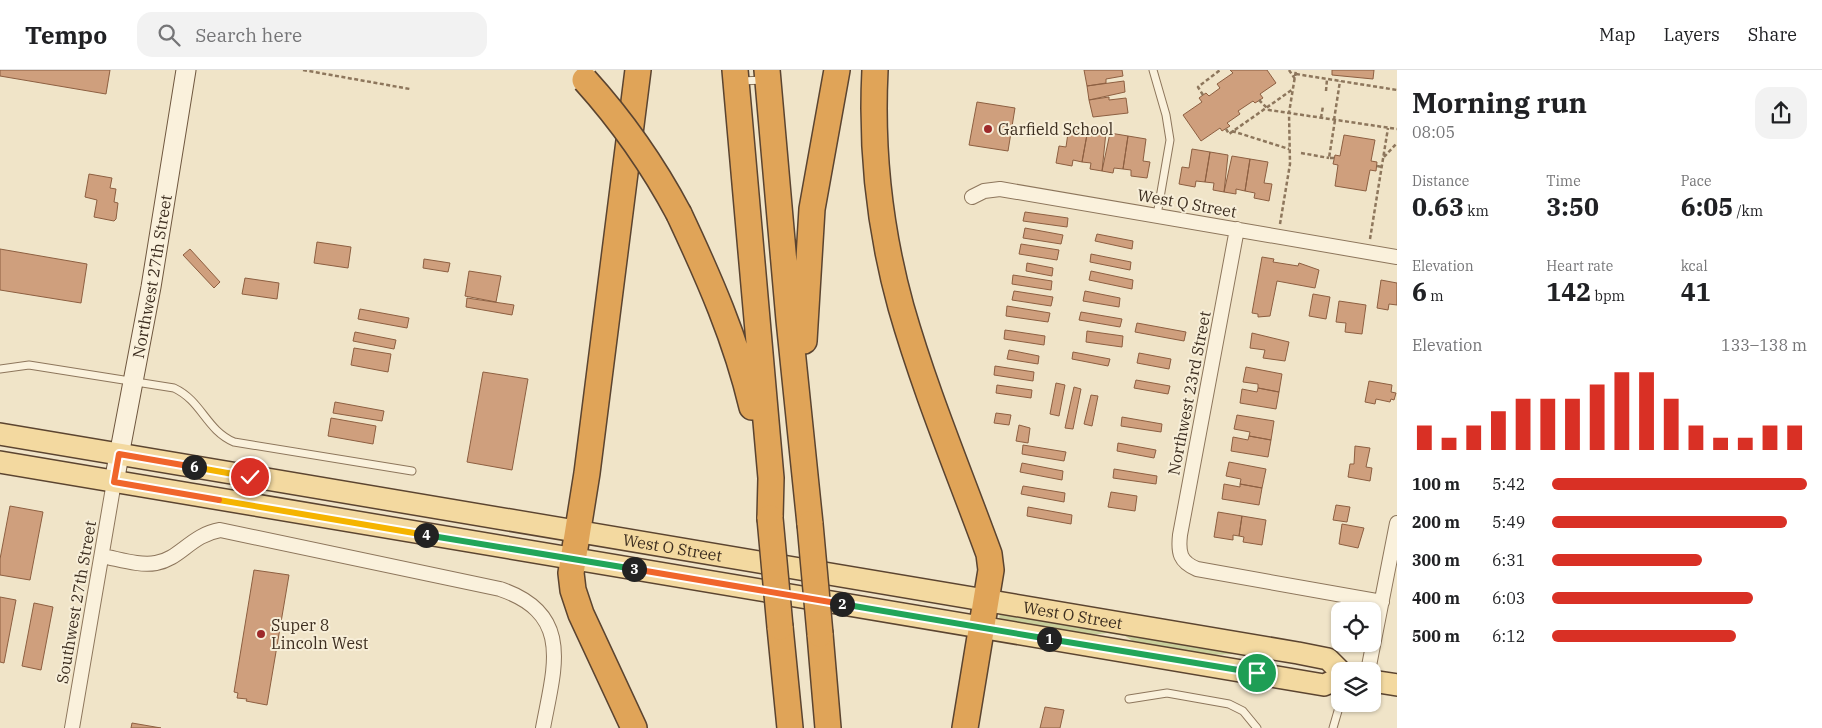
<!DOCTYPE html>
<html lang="en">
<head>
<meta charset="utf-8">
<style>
	body { margin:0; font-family:"IBM Plex Serif",serif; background:#f2f2f2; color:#202124; height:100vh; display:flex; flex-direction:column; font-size:19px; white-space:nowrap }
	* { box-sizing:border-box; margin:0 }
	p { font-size:16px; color:#757577 }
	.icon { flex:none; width:28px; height:28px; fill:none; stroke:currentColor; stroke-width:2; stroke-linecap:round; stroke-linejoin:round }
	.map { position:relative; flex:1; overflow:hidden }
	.drawer { display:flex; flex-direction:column; background:#fff; width:425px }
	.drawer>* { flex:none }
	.controls { position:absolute; left:1331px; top:532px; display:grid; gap:10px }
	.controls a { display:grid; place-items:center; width:50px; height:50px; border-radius:10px; background:#fff; box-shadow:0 1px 4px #0004; font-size:25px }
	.pin { position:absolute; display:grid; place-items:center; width:42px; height:42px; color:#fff; margin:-21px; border:2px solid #fff; border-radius:50%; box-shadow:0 1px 5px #0007 }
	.km { position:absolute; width:25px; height:25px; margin:-12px; border-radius:50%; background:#222; color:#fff; font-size:14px; line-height:25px; text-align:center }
	.round { display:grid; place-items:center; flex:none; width:52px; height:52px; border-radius:15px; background:#f2f2f2 }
	.head { display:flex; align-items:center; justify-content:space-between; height:85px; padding:0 15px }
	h1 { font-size:28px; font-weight:700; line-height:38px }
	.stats { display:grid; grid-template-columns:repeat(3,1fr); gap:8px; height:85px; padding:5px 15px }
	.stats div { display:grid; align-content:center }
	.stats b { font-size:25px; font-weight:700 }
	.stats small { font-size:14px; font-weight:400 }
	.stats p { font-size:14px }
	.chart { height:140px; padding:10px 15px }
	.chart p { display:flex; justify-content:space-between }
	.chart svg { width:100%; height:90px; margin-top:5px; stroke:#d93025; stroke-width:6 }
	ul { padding:0 15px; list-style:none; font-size:16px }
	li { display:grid; grid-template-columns:80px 60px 1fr; align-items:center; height:38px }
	li i { height:12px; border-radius:6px; background:#d93025 }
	header { display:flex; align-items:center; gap:30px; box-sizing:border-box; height:70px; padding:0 25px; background:#fff; border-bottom:1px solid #e0e0e0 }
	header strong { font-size:24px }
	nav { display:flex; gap:28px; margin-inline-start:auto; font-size:18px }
	.search { width:350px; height:45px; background:#f2f2f2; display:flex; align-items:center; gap:12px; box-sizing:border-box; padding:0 18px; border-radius:15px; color:#757577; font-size:19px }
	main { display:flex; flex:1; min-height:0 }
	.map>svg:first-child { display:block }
	.green { fill:#c9cf9b }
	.building { fill:#cf9f7d; stroke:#8d5f41 }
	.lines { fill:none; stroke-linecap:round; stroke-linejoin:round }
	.lane-casing { stroke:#8d765c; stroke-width:9 }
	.street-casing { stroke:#8d765c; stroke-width:16 }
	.secondary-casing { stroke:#6f573f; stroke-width:21 }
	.primary-casing { stroke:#5b4430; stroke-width:24 }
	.highway-casing { stroke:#5b4430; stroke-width:28 }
	.path { stroke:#8d765c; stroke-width:2.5; stroke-dasharray:4 2.5; stroke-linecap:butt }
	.lane { stroke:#faf1dc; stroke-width:7 }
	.street { stroke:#faf1dc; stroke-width:14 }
	.secondary { stroke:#faf1dc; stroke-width:19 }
	.primary { stroke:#f3d9a0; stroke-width:21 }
	.highway { stroke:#e0a458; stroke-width:25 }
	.highway-bridge-casing { stroke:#5b4430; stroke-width:28; stroke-linecap:butt }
	.highway-bridge { stroke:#e0a458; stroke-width:25 }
	.split-1-casing { stroke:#fff; stroke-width:10 }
	.split-2-casing { stroke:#fff; stroke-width:10 }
	.split-3-casing { stroke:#fff; stroke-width:10 }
	.split-4-casing { stroke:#fff; stroke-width:10 }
	.split-5-casing { stroke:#fff; stroke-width:10 }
	.split-6-casing { stroke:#fff; stroke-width:10 }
	.split-7-casing { stroke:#fff; stroke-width:10 }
	.split-1 { stroke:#22a559; stroke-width:6 }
	.split-2 { stroke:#22a559; stroke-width:6 }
	.split-3 { stroke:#f0652b; stroke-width:6 }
	.split-4 { stroke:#22a559; stroke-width:6 }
	.split-5 { stroke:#f5b400; stroke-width:6 }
	.split-6 { stroke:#f0652b; stroke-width:6 }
	.split-7 { stroke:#f5b400; stroke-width:6 }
	.poi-dot { fill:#9e2a2b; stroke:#f7eed8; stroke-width:2 }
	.labels { text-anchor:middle; stroke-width:4; stroke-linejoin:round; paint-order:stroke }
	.poi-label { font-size:16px; fill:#3d2e20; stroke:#f7eed8; text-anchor:start }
	.street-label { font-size:16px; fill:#3d2e20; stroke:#f7eed8 }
</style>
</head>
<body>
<header>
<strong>Tempo</strong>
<div class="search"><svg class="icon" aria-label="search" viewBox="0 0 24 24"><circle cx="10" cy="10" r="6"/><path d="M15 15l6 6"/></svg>Search here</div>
<nav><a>Map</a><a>Layers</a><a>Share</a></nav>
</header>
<main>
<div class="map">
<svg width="1397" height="658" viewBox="0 0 1397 658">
	<rect width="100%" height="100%" fill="#f0e4c8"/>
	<path class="green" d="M1000 543 1234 582 1233 584 1208 585 1136 573 1125 566 1107 563 1091 565 999 549Z"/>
	<path class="building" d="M0 0H110L106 24 0 6Z
		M1084 0H1122L1123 6 1106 9V13L1087 16Z
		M1230 0H1267L1276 13 1260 24 1263 28 1255 33 1253 31 1238 41 1240 44 1227 53 1230 56 1222 61 1220 58 1201 71 1183 45 1202 32 1199 28 1203 25 1206 23 1209 26 1220 18 1217 14 1233 3Z
		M1332 0H1374L1373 9 1332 5Z
		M1124 11 1125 22 1089 30 1087 16Z
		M1109 27V30L1126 28 1128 43 1093 47 1089 30Z
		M977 32 1015 38 1008 81 969 75Z
		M1069 56 1088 59 1082 92 1073 90 1072 96 1056 93 1059 76 1066 77Z
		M1088 59 1106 62 1102 101 1090 99 1091 93 1082 92Z
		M1110 63 1128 66 1123 99 1114 98 1113 103 1102 101Z
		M1344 65 1375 70 1371 91 1377 92 1376 101 1370 100 1366 121 1335 116 1338 95 1333 94 1335 85 1340 86Z
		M1128 66 1146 69 1143 91 1150 92 1147 108 1131 106V100L1123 99Z
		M1192 79 1210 82 1205 112 1196 111 1195 117 1179 114 1182 97 1189 98Z
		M1210 82 1228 85 1224 122 1213 120 1214 113 1205 112Z
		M1232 86 1250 89 1245 121 1236 119V124L1224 122Z
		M1250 89 1268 92 1264 113 1272 114 1269 131 1254 128 1255 123 1245 121Z
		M89 104 112 108 110 118 116 119 114 132 118 133 116 149 114 151 94 147 97 130 85 127Z
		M1025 142 1068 148 1067 157 1023 151Z
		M1025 158 1063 165 1061 174 1023 168Z
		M1097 164 1133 171 1132 179 1095 171Z
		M317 172 351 177 348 198 314 193Z
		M1021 174 1059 180 1057 190 1019 184Z
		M0 179 87 194 81 233 0 220Z
		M190 179 220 212 214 218 183 185Z
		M1091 184 1131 192 1130 200 1090 192Z
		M1262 187 1274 189 1273 192 1298 196 1299 193 1319 200 1315 218 1277 211 1270 246 1258 247V244L1252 243Z
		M424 189 450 193 448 202 423 198Z
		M1027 193 1053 198 1052 206 1026 201Z
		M469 201 501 206 496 232 465 226Z
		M1091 201 1133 210 1132 219 1089 210Z
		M1013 205 1052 211 1051 220 1012 214Z
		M245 208 279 213 277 229 242 224Z
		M1381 210 1397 213V235L1389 234 1388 240 1377 238Z
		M1014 221 1053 227 1051 236 1012 230Z
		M1085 221 1120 228 1119 237 1083 231Z
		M1313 224 1330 227 1326 249 1309 246Z
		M467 228 514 235 512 245 466 237Z
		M1339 231 1366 235 1362 264 1345 262 1346 253 1336 252Z
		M1007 236 1050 243 1048 252 1006 246Z
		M360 239 409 248 407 258 358 249Z
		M1081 242 1122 249 1120 257 1079 250Z
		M1137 253 1186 262 1184 271 1135 262Z
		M1005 260 1045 266 1044 275 1004 269Z
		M1087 261 1123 266 1122 277 1086 272Z
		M355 262 396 270 394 279 353 271Z
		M1252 263 1289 272 1285 291 1263 288 1265 280 1250 278Z
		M354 278 391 284 388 302 351 295Z
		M1009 280 1039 286 1038 294 1007 289Z
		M1073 282 1110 289 1108 296 1072 289Z
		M1139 283 1171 289 1169 299 1137 293Z
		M995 296 1034 302 1033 311 994 305Z
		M1246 297 1282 304 1279 322 1258 318V314L1243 312Z
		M483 302 528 309 512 400 467 392Z
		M1136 310 1170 316 1168 324 1134 318Z
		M1369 311 1392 315 1391 322 1396 323 1394 330 1391 329 1390 332 1376 329 1375 334 1365 332Z
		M1056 313 1065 315 1059 346 1050 344Z
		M997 315 1032 320 1031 328 996 323Z
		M1074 317 1081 319 1073 359 1065 358Z
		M1258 318 1279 322 1276 339 1240 333 1242 319 1257 322Z
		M1091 325 1098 326 1092 356 1084 354Z
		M335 332 384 341 382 351 333 343Z
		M996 343 1011 345 1009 355 994 353Z
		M1237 345 1274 351 1271 370 1249 366 1250 362 1234 359Z
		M1122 347 1162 354 1161 362 1121 356Z
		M331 348 376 356 373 374 328 366Z
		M1019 355 1030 358 1028 373 1016 371Z
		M1249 366 1271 370 1268 387 1231 381 1233 367 1248 370Z
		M1118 373 1156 380 1154 388 1117 381Z
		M1023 375 1066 382 1064 391 1022 384Z
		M1355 376 1370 378 1366 397 1372 398 1370 411 1348 407 1350 394H1354Z
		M1229 392 1266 399 1262 418 1240 414 1241 409 1226 406Z
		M1022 393 1063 401 1062 410 1020 402Z
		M1114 399 1157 406 1156 414 1113 408Z
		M1224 414 1240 417V414L1262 418 1259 435 1222 429Z
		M1023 416 1065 423 1064 432 1021 424Z
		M1111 422 1137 426 1135 441 1108 437Z
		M1336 435 1350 437 1347 452 1333 450Z
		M10 436 43 442 30 510 0 505V489Z
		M1028 437 1072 445 1071 454 1027 446Z
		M1218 442 1242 446 1239 466 1233 465V470L1214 467Z
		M1242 446 1266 450 1262 475 1243 472 1244 467 1239 466Z
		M1342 454 1364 458 1358 478 1339 474Z
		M254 500 289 505 267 635 246 631 247 629 237 628 238 623 234 622Z
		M0 527 16 530 4 593 0 592Z
		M34 533 53 537 41 600 22 596Z
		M1045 637 1064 640 1060 658H1040Z
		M132 653 161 658H131Z"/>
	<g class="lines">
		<g class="lane-casing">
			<path id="lane" d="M1153 0 1166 45 1170 70 1157 145
				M741 11 765 10
				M0 299 29 295 174 318C202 331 206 360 234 372L412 401
				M1129 629 1167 623 1229 634 1243 641 1257 658
				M1333 658 1340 634"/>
		</g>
		<g class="street-casing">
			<path id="street" d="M972 127 984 121 1000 119 1397 187
				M1237 159 1180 465C1178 483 1180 492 1197 499L1382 532
				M102 486C119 489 139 496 156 493 180 489 191 465 220 460L500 519C574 544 554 598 543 658
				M1368 601 1397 453
				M72 658 114 412"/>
		</g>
		<g class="secondary-casing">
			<g id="secondary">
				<path id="s1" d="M114 412 151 217 186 0"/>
			</g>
		</g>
		<g class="primary-casing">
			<g id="primary">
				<path id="s2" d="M0 364 1298 583 1328 589 1340 601"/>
				<path d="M0 392 1324 615 1340 608"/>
				<path d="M1372 611 1397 615"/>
			</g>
		</g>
		<g class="highway-casing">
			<path id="highway" d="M735 0 771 408 770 448
				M767 0 789 250 810 454
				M875 0C871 79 880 161 901 237 925 321 959 402 989 484L991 500 965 658
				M679 144C709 208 736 269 752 337
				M804 271 812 139 837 0
				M780 557 790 658
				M820 564 828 658
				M634 658 581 544 573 520 571 503 587 403 638 0"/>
		</g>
		<path class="path" d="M303 0 410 19
			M1289 0 1295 9
			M1296 4 1397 20
			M1326 21 1327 9
			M1203 25 1198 17 1220 0
			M1259 30 1269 40 1397 59
			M1321 48 1323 36
			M1334 50 1340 11
			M1226 59 1229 64 1293 19
			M1232 61 1289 79
			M1301 83 1329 88
			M1384 87 1397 73
			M1334 88H1329L1335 50
			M1377 96 1382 97
			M1280 154 1290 94 1289 43 1296 0
			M1370 169 1388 58"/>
		<use href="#lane" class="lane"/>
		<use href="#street" class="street"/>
		<use href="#secondary" class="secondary"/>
		<use href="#primary" class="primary"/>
		<use href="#highway" class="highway"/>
		<g class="highway-bridge-casing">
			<path id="highway-bridge" d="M585 10C622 51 653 95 679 144
				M770 448 780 557
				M810 454 820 564"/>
		</g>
		<use href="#highway-bridge" class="highway-bridge"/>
	</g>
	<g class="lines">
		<g class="split-1-casing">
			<path id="split-1" d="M1049 569 1257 603"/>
		</g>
		<g class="split-2-casing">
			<path id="split-2" d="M842 534 1049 569"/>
		</g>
		<g class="split-3-casing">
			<path id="split-3" d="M634 499 842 534"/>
		</g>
		<g class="split-4-casing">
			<path id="split-4" d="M426 465 634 499"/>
		</g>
		<g class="split-5-casing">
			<path id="split-5" d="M219 430 426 465"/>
		</g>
		<g class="split-6-casing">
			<path id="split-6" d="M194 397 119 384 114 412 219 430"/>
		</g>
		<g class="split-7-casing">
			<path id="split-7" d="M194 397 250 407"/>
		</g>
		<use href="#split-1" class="split-1"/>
		<use href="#split-2" class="split-2"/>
		<use href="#split-3" class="split-3"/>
		<use href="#split-4" class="split-4"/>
		<use href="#split-5" class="split-5"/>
		<use href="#split-6" class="split-6"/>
		<use href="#split-7" class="split-7"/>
	</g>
	<g class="poi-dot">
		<circle cx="988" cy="59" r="5"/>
		<circle cx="261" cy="564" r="5"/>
	</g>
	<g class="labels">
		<g class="poi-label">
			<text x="998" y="65">Garfield School</text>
			<text x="271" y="561">Super 8<tspan x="271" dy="18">Lincoln West</tspan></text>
		</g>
		<g class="street-label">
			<text transform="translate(1187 133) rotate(10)" y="6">West Q Street</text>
			<text dy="6" stroke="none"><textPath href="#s1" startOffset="209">Northwest 27th Street</textPath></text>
			<text transform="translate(1189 323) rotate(-79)" y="6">Northwest 23rd Street</text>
			<text dy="6" stroke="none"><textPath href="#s2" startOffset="682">West O Street</textPath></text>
			<text transform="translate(76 532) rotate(-80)" y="6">Southwest 27th Street</text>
			<text dy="6" stroke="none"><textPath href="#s2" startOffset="1088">West O Street</textPath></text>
		</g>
	</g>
</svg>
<div class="controls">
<a><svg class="icon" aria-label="locate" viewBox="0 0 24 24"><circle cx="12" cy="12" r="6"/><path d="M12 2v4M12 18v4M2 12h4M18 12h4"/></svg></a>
<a><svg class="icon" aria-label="layers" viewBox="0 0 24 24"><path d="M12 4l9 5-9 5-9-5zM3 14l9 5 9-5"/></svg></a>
</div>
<div class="pin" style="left:1257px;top:603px;background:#1e9e55"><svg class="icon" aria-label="arrive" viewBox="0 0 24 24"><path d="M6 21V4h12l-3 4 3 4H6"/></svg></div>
<div class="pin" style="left:250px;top:407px;background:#d93025"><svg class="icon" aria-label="check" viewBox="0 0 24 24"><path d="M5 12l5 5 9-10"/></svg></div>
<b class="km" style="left:1049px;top:569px">1</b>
<b class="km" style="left:842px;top:534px">2</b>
<b class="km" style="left:634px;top:499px">3</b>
<b class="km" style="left:426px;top:465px">4</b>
<b class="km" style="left:194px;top:397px">6</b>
</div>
<section class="drawer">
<div class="head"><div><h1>Morning run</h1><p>08:05</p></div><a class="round"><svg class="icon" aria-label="share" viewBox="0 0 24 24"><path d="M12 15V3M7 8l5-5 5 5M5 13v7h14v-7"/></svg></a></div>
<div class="stats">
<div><p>Distance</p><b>0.63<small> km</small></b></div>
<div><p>Time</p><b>3:50</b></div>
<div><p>Pace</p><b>6:05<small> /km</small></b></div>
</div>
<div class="stats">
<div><p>Elevation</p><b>6<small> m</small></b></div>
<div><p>Heart rate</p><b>142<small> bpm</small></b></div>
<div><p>kcal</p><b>41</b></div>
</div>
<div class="chart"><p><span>Elevation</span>133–138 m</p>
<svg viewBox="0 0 160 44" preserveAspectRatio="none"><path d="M5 44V32M15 44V38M25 44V32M35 44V25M45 44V19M55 44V19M65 44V19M75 44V12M85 44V6M95 44V6M105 44V19M115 44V32M125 44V38M135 44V38M145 44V32M155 44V32"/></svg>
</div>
<ul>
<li><b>100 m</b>5:42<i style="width:100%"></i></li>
<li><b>200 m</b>5:49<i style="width:92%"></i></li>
<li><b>300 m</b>6:31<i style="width:59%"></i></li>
<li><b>400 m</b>6:03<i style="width:79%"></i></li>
<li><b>500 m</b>6:12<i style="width:72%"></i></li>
</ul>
</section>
</main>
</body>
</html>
